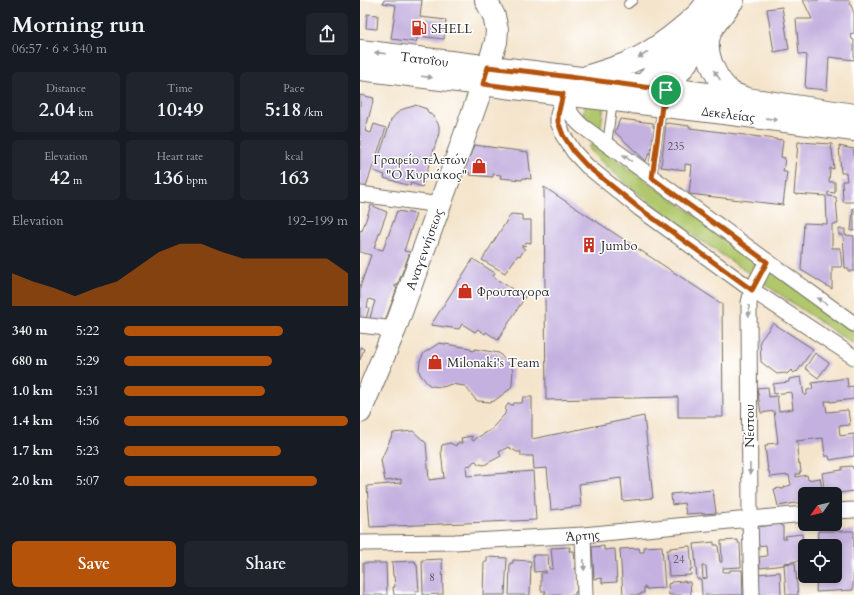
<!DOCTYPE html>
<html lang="en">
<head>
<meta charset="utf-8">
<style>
	body { margin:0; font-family:Cardo,serif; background:#20242c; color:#f1f3f6; height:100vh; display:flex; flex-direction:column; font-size:15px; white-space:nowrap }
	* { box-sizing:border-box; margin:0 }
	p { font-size:13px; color:#9ea1a6 }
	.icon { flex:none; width:22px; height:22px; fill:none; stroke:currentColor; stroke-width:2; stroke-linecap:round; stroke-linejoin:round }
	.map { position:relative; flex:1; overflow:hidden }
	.details { display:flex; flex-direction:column; background:#171b24; width:360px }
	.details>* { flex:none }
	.needle { width:26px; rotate:236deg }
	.controls { position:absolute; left:438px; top:487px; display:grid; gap:8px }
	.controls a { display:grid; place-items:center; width:44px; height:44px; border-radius:6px; background:#171b24; box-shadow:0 2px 6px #0003; font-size:20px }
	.pin { position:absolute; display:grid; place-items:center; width:34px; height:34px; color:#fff; margin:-17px; border:2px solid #fff; border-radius:50%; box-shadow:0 1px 4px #0007 }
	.round { display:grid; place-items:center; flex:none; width:42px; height:42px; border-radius:6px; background:#20242c }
	.head { display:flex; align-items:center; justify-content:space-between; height:68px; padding:0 12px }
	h1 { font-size:22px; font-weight:700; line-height:30px }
	.figures { display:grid; grid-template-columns:repeat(3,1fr); gap:6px; height:68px; padding:4px 12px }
	.figures div { display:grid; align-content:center; border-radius:6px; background:#20242c; text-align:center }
	.figures b { font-size:20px; font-weight:700 }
	.figures small { font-size:11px; font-weight:400 }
	.figures p { font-size:11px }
	.chart { height:112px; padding:8px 12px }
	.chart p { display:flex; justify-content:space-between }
	.chart svg { width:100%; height:72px; margin-top:4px; fill:#b45309; opacity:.7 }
	.action { display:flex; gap:8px; margin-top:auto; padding:8px 12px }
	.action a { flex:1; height:46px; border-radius:6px; background:#b45309; color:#fff; font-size:16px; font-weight:700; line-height:46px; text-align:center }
	.action a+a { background:#20242c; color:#f1f3f6 }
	ul { padding:0 12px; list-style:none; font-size:13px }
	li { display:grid; grid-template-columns:64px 48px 1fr; align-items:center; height:30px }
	li i { height:10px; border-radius:5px; background:#b45309 }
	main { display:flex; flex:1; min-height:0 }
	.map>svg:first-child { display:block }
	.green { fill:#b0c76c; stroke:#6e794c }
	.building { fill:#c4b1df; fill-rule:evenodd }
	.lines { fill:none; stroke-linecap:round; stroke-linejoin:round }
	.lane-casing { stroke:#716c63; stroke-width:10 }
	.street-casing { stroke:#716c63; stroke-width:17 }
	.secondary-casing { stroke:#716c63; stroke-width:24 }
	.primary-casing { stroke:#716c63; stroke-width:24 }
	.lane { stroke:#fff; stroke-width:8 }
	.street { stroke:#fff; stroke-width:15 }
	.secondary { stroke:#fff; stroke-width:22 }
	.primary { stroke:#fff; stroke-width:22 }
	.oneway { fill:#a0a0a0 }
	.route-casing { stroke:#fff; stroke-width:8 }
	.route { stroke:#b45309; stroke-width:5 }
	.labels { text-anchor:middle; stroke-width:3; stroke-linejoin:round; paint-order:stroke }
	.number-label { font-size:11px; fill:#514c58 }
	.poi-label { font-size:13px; fill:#2b2b2b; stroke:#fff; text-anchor:start }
	.street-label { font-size:13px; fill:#2b2b2b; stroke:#fff }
</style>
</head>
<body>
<main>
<section class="details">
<div class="head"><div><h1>Morning run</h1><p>06:57 · 6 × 340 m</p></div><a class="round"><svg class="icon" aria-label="share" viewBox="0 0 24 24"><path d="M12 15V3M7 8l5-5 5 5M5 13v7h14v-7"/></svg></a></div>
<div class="figures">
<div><p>Distance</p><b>2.04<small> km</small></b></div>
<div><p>Time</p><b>10:49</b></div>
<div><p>Pace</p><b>5:18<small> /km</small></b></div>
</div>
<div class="figures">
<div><p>Elevation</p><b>42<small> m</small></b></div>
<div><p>Heart rate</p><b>136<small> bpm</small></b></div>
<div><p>kcal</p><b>163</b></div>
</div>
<div class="chart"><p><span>Elevation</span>192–199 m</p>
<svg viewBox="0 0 160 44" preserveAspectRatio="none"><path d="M0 44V24L10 29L20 33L30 38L40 33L50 29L60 20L70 11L80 6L90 6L100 11L110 15L120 15L130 15L140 15L150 15L160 24V44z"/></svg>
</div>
<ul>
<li><b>340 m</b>5:22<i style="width:71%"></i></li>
<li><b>680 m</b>5:29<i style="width:66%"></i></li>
<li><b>1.0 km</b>5:31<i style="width:63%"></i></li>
<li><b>1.4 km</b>4:56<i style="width:100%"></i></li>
<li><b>1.7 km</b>5:23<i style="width:70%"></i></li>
<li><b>2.0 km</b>5:07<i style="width:86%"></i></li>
</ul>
<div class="action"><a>Save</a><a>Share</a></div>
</section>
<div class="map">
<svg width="494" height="595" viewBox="0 0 494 595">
	<rect width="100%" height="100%" fill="#fff"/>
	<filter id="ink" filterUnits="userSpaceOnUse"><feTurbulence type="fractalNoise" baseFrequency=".025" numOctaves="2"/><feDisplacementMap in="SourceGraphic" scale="8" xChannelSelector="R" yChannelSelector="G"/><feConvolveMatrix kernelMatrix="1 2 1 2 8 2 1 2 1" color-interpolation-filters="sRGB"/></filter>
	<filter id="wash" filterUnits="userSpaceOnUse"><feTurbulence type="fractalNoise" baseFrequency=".012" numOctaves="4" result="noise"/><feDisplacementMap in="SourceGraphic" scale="16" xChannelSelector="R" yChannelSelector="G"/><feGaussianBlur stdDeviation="0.9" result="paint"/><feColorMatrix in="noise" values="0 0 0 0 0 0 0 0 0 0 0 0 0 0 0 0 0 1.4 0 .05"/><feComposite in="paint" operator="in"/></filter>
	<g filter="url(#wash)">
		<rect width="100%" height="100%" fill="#f4e4cb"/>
		<path class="green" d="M226 101 244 104 240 135H239L245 152 328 210 494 332V345L330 233 269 186 235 156 229 148V146L231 144 239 148 236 132 221 121Z"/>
		<g id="blocks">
			<path class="building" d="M24 0H62L60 17 86 20 84 39 58 36 56 42 31 39 36 5 23 3Z
				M443 0H489L494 13V33L490 34 492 39 494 40V60L469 57 467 90 445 88 447 55 439 54 436 19H452Z
				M422 7 429 49 414 52 407 9Z
				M7 14 18 15 17 29 6 28Z
				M0 95 14 98 5 131 11 133 14 124 26 128 5 189 0 187Z
				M55 105 67 109V111L75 118 79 126V133L62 187 51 183 50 186 24 178 25 175 14 171 31 120 36 114 43 109 54 106Z
				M260 119 293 123V127L296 128 292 153H289L286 161 255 132Z
				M306 123 330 126V128L423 140 421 157 425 158 423 172H427L423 205 329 194 332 165 325 164V170L301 167Z
				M438 142 472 144 471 149H472L474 169 470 168 469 182H475V193L468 192V196L476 197 478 224H472V248H480L482 267H472V289L441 270 444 223 467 224 466 196 434 194Z
				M114 145 168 152 171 179 163 178 162 180 140 178 141 175 133 174V177L109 175 110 172H104Z
				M479 146 494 149V202H483L482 181H487L486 173H481Z
				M184 187 362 304 363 417H318V397L186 400Z
				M11 205 27 212 14 248 23 250 37 211 56 214 44 251 50 252 37 286 35 285V287L37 288 24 324 9 321 15 301 9 299 7 307 9 308 6 319 0 317V287L11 255 0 252V230L2 231Z
				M493 208H494V231H491Z
				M151 214 162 215V220H171V243L166 242 165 246 162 245V247L165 249 160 256 158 255 145 273 122 260Z
				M479 229H485V235L494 236V271H488V268H485L483 235H479Z
				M113 259 135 273 133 277 165 297 138 340 126 332 125 334 118 329 115 332 102 324 99 329 71 325Z
				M413 323 453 349 437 372 436 371 434 373 431 370 427 374 425 373 417 374 401 362 400 341Z
				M79 343 110 348V350L114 351 115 349 139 353 153 370 152 385 150 389 134 401 130 402 118 401 115 399 105 386 91 384 86 386 82 387 71 386 67 383 60 374 59 370 60 361 64 353Z
				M0 347 4 349 0 360Z
				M455 353 469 363 458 378 445 368Z
				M441 377 444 395H447V390L453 389 452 383 487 378 488 387 493 386 494 391V399L470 402V401H465L467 412 488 410 490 425 479 426 480 436 494 434V456L470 460 469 456H465L463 438 436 441V442H438V450H437L439 464H440L441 472H439L440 474H436V477L447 475 448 480 460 478 463 493 457 494H445V508H443L442 502 418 506 414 489 420 488 421 489H424V487L431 485 429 475 410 477 409 471H408L405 446H407V444L418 443 414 411 401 413 397 388 408 387 409 397 417 396 419 411 433 409 431 392 414 394 413 384 429 382V379Z
				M163 397H172V439L284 416 293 498 263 501 261 478 219 484 221 506 191 510 187 468 174 469 173 456H161V452H157L148 447 139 452 141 456 124 465 120 464H118L116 461 113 462 111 465 106 466 107 476 173 471 176 520 10 527 7 486 41 483V479L25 481 21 460 33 433 53 431 66 443 69 480 84 478 81 451 82 445 90 443 96 446 97 443H102L101 438 112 436V440L114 441 115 439 134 428 133 427 145 414 146 407 148 404 153 405 154 403H162Z
				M492 466 493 469H494V491L472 494H465L462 473 482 470V467Z
				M353 490 356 513 342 514V513L326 514 324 503 312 505 311 494Z
				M420 524 421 526H423V539H426L425 536 442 534 444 560 424 563V565L400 568 399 557 407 556 406 545 397 546 396 527Z
				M458 531H494L493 590 456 592 457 576H475V546H457Z
				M378 540V543H380L381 567 363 568V572H370V570H382L383 595H342L341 579H337L334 544 354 542V545H358L360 562H362L361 541ZM342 566H346L347 578 343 579Z
				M244 546V550L255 549 257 582 242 583V578L234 579 232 547Z
				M302 546 305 588 286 589 285 587H284V593H281V595H263L260 549 279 548 280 552H284V547Z
				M330 546 332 569H330L331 575 309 576 307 550H310V548Z
				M210 547 209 551H214L215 569H217V592H215V595H185L184 593H186V591H181V573H186V571L174 572 173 555H188L189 569H193L191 548Z
				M127 557 147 558 145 595H123L124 562H127Z
				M82 559 83 594 63 595 62 560Z
				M153 560 171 561 170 595H149L150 563H153Z
				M55 561 56 565H57L59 591H55L56 595H34L33 587H35L34 576H33L32 562Z
				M3 563H26L27 595H3Z
				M435 563 438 595H426L424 564Z
				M420 572 421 595H398L397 574Z
				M325 581V582H330L331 595H309L308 584 311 583V582Z"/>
		</g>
	</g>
	<g filter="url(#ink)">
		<use href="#blocks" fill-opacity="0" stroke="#716c63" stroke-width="1"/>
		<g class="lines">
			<g class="lane-casing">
				<path id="lane" d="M268 4 273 0
					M247 144 253 101
					M292 177 302 107"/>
			</g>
			<g class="street-casing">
				<g id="street">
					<path d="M203 94 198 115V122L201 129 203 135 214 152 227 166 279 208 392 290 494 357"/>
					<path d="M203 94C207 109 211 116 222 126L407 261 494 324"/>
					<path d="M0 194 80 205"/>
					<path d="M0 325 35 329"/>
					<path d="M475 511 494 510"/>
					<path d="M223 535 225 595"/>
					<path id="s1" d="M0 543 95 542 223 535 390 519 445 514"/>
					<path d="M392 595 390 519 389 303 392 290 407 261"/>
				</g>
			</g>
			<g class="secondary-casing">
				<g id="secondary">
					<path d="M282 103 284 86 349 0"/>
					<path d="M304 105 306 90 373 0"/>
					<path id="s2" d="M0 412 35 329 96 160 123 84 133 51 136 42 137 30 134 16 126 0"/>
				</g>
			</g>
			<g class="primary-casing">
				<g id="primary">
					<path d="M352 28C350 32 349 36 348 40 346 58 357 82 372 93 376 95 380 96 384 98"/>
					<path id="s3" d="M0 51 173 72 387 99 494 115"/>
					<path id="s4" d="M0 69 203 94 356 112 494 130"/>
					<path d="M229 76C242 72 255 68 268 63 294 52 316 34 337 15"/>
				</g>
			</g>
			<use href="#lane" class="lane"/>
			<use href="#street" class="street"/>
			<use href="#secondary" class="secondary"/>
			<use href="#primary" class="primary"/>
		</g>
		<defs><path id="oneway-solid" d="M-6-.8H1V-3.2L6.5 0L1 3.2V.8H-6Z"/></defs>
		<g class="oneway">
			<use href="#oneway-solid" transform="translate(20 53) rotate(-173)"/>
			<use href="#oneway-solid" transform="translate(283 55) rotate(149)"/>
			<use href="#oneway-solid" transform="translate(357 75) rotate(-123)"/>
			<use href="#oneway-solid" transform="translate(67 77) rotate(7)"/>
			<use href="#oneway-solid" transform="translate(412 119) rotate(8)"/>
			<use href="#oneway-solid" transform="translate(267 158) rotate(-144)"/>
			<use href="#oneway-solid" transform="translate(462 301) rotate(-145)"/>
			<use href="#oneway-solid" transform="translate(389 311) rotate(90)"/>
			<use href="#oneway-solid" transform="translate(390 469) rotate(90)"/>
			<use href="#oneway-solid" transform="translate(224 565) rotate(88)"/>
		</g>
	</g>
	<g class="lines" filter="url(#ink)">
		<g class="route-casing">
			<path id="route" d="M128 67 173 72 306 90 304 106H302L292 178 407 262 392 290 279 208 227 166 214 152 203 135 198 122V115L203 94 123 84Z"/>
		</g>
		<use href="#route" class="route"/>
	</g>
	<defs>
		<g id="fuel-bare" transform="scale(1.2)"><path d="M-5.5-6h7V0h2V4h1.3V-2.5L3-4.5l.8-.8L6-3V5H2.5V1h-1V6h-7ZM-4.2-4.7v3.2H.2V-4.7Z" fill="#c8321e" stroke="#fff" stroke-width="2.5" paint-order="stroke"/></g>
		<g id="shop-bare" transform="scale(1.2)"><path d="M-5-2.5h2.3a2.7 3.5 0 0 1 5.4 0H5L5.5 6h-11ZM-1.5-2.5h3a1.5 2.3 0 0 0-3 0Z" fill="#c8321e" stroke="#fff" stroke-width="2.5" paint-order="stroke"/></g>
		<g id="building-bare" transform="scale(1.2)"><path d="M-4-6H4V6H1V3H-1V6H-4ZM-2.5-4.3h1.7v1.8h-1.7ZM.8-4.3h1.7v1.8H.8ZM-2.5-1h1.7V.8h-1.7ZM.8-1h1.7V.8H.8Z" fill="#c8321e" stroke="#fff" stroke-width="2.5" paint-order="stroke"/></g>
	</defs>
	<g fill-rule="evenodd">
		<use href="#fuel-bare" x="59" y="28"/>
		<use href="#shop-bare" x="119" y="166"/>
		<use href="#building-bare" x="229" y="245"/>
		<use href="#shop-bare" x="105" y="291"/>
		<use href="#shop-bare" x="75" y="362"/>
	</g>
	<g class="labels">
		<g class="number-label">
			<text x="316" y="150">235</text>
			<text x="319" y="563">24</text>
			<text x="72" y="581">8</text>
		</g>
		<g class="poi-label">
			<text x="71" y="33">SHELL</text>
			<text x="107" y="164" text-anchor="end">Γραφείο τελετών<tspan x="107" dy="15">"Ο Κυριάκος"</tspan></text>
			<text x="241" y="250">Jumbo</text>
			<text x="117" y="296">Φρουταγορα</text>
			<text x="87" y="367">Milonaki's Team</text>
		</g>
		<g class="street-label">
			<text dy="5" stroke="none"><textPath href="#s3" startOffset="65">Τατοΐου</textPath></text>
			<text dy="5" stroke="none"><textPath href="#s4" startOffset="371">Δεκελείας</textPath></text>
			<text dy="5" stroke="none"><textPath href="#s2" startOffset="175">Αναγεννήσεως</textPath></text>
			<text transform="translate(389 426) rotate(-90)" y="5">Νέστου</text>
			<text dy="5" stroke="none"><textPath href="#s1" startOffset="223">Άρτης</textPath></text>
		</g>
	</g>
</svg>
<div class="controls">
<a><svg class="needle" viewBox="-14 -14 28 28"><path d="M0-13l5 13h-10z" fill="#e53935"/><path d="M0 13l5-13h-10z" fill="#9ea1a6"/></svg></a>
<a><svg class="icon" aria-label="locate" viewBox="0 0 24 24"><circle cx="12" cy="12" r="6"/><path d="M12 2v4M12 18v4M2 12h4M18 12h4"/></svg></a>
</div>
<div class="pin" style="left:306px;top:90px;background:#1e9e55"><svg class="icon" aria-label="arrive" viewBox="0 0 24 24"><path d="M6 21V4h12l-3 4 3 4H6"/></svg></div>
</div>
</main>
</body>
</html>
